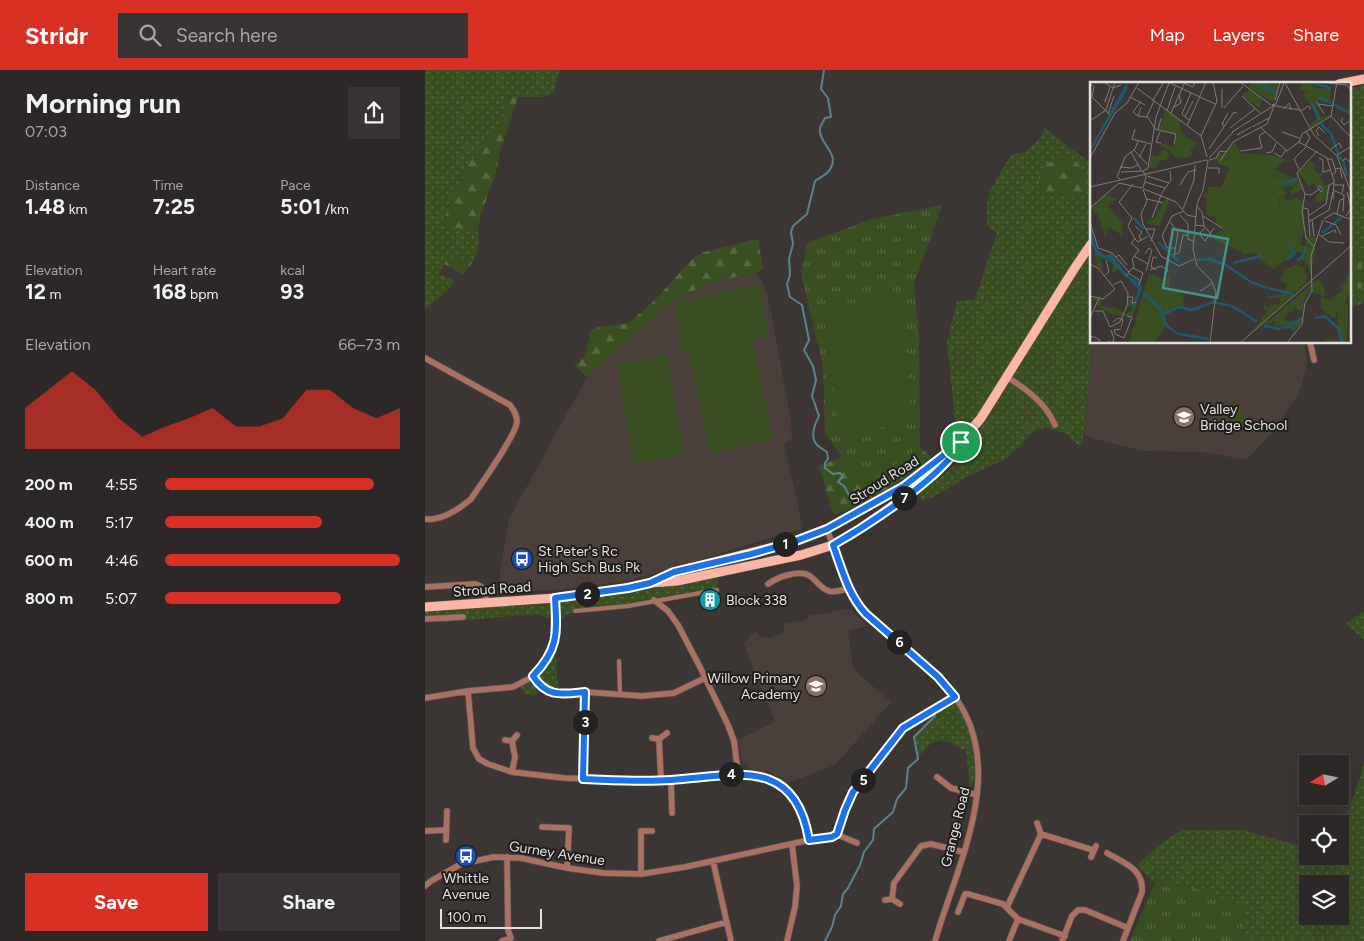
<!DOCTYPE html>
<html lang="en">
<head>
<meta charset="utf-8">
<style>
	body { margin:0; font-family:Figtree,sans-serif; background:#383433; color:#f1f3f6; height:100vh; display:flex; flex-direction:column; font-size:19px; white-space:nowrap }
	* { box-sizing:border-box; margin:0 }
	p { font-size:16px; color:#a6a6a7 }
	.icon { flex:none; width:28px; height:28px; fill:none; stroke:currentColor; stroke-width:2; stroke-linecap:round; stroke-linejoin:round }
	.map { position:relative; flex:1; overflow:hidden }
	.details { display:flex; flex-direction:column; background:#2c2827; width:425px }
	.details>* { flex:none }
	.needle { width:32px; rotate:260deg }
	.tools { position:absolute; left:874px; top:685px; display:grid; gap:10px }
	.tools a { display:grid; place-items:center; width:50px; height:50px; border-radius:0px; background:#2c2827; box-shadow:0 5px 20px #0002,0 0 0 1px #484444; font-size:25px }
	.scale { position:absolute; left:15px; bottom:12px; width:102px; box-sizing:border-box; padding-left:5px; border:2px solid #e4e1df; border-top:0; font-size:14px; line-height:18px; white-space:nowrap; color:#e4e1df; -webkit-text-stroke:4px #201e1d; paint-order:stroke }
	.pin { position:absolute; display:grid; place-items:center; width:42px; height:42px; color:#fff; margin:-21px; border:2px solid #fff; border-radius:50%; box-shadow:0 1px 5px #0007 }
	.km { position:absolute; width:25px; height:25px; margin:-12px; border-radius:50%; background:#222; color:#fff; font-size:14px; line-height:25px; text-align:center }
	.round { display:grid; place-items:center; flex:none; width:52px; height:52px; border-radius:0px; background:#383433 }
	.headline { display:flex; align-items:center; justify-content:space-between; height:85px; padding:0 25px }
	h1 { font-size:28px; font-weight:700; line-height:38px }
	.metrics { display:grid; grid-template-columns:repeat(3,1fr); gap:8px; height:85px; padding:5px 25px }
	.metrics div { display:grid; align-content:center }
	.metrics b { font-size:21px; font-weight:700 }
	.metrics small { font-size:14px; font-weight:400 }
	.metrics p { font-size:14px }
	.chart { height:140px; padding:10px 25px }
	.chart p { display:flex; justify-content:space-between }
	.chart svg { width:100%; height:90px; margin-top:5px; fill:#d93025; opacity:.7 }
	.action { display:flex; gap:10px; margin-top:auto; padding:10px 25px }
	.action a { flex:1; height:58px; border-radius:0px; background:#d93025; color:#fff; font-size:20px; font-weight:700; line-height:58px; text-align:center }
	.action a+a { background:#383433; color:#f1f3f6 }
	ul { padding:0 25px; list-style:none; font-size:16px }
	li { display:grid; grid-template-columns:80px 60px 1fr; align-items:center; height:38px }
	li i { height:12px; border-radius:6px; background:#d93025 }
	header { display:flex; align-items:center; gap:30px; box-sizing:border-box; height:70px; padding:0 25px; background:#d93025; color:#fff }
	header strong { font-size:24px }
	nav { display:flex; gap:28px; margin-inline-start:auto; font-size:18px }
	.search { width:350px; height:45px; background:#383433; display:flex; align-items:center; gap:12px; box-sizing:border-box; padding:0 18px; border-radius:0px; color:#a6a6a7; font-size:19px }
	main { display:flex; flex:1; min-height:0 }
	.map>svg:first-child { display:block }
	.built { fill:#4b3f3b }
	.grass { fill:url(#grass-dots); fill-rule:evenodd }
	.forest { fill:url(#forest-firs) }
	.cemetery { fill:url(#cemetery-stones) }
	.park { fill:url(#park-tufts) }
	.pitch { fill:#394f22 }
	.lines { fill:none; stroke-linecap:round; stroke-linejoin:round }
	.stream { stroke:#5a818e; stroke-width:2 }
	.pedestrian-casing { stroke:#595553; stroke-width:5 }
	.minor-casing { stroke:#595553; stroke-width:7 }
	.primary-casing { stroke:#595553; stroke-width:10 }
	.pedestrian { stroke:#aa7061; stroke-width:4 }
	.minor { stroke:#aa7061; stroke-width:5.5 }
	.primary { stroke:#fdb6a4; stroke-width:9 }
	.route-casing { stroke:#fff; stroke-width:10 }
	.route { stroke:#1a73e8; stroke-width:6 }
	.labels { text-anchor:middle; stroke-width:4; stroke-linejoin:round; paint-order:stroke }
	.poi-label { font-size:14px; fill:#e4e1df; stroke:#201e1d; text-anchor:start }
	.street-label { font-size:14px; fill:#e4e1df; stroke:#201e1d }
	.inset-river { fill:none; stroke:#1f586c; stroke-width:2.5 }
	.inset-road { fill:none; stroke:#7f7a78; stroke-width:1 }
	.view { fill:#44918a; fill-opacity:0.15; stroke:#44918a; stroke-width:2.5 }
	.inset-edge { fill:none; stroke:#e4e1df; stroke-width:2.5 }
</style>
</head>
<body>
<header>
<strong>Stridr</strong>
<div class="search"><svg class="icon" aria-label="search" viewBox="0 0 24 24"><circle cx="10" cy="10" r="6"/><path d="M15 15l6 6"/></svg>Search here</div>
<nav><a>Map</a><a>Layers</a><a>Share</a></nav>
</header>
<main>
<section class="details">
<div class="headline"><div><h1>Morning run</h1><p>07:03</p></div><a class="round"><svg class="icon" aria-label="share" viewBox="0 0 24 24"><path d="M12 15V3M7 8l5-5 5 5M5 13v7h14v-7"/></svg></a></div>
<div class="metrics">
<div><p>Distance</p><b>1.48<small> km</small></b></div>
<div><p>Time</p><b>7:25</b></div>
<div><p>Pace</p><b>5:01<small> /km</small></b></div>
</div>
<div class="metrics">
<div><p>Elevation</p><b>12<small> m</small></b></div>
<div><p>Heart rate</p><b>168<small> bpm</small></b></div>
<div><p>kcal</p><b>93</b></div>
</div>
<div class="chart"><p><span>Elevation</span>66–73 m</p>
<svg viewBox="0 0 160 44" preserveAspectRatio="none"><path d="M0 44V24L10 15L20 6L30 15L40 29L50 38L60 33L70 29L80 24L90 33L100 33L110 29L120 15L130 15L140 24L150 29L160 24V44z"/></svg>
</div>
<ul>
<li><b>200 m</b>4:55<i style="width:89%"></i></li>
<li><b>400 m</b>5:17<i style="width:67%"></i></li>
<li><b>600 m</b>4:46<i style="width:100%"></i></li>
<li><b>800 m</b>5:07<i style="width:75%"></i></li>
</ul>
<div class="action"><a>Save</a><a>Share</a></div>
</section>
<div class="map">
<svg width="939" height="871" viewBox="0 0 939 871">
	<defs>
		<pattern id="grass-dots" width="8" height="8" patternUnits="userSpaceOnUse" patternTransform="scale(1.25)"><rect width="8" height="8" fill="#394f22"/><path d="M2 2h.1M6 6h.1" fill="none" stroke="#566842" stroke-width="1.8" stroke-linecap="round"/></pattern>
		<pattern id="forest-firs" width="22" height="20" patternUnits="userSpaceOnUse" patternTransform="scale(1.25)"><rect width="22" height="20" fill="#394f22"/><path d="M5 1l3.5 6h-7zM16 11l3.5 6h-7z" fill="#566842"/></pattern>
		<pattern id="cemetery-stones" width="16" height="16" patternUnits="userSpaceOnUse" patternTransform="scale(1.25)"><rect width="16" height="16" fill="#394f22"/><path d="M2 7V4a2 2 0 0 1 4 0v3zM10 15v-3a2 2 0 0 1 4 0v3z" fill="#566842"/></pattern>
		<pattern id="park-tufts" width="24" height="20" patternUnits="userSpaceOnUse" patternTransform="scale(1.25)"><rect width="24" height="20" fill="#394f22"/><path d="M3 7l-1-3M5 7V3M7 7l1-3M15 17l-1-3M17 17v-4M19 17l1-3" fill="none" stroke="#566842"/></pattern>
	</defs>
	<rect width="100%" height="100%" fill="#3b3634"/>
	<path class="built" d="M330 203 336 210 341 220 345 237 366 351 367 368 359 374 378 458 205 511 130 520 75 522 74 509 84 449 162 307 250 229 288 212Z
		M667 273H880L882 292 877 314 869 331 845 365 821 390 780 382 718 381 666 368 659 364Z
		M419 539 427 540 441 556 423 561 428 599 466 632 410 695 360 714 352 709 349 703 344 701 337 703 327 701 316 689 313 670 350 652 319 574 326 564 332 562 334 566 344 568 358 563 360 560 358 554 381 550 384 545 399 544Z"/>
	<path class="grass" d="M0 0H134L129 23 119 27H84L73 59 39 99 34 120 26 129 21 156 53 162C54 174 53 181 48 192L21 191 14 204 30 211 23 220 0 239Z
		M939 15V178L925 185V18Z
		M619 57 641 75 666 93 667 273 659 364 655 377 642 364 622 358 612 359 584 387 538 409 505 429 503 427 498 431 493 424 526 399 544 377 532 367 522 273 532 231 550 230 572 163 563 157C557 124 571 111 587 84L600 83 616 67Z
		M293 502 292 520 203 536 150 541 132 550 111 544 20 552H0V537L61 533Z
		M939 541V569L921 554Z
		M128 583 131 588 133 620C125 620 116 616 114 608L125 592Z
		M104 613H107L111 617 112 625 100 624 96 617Z
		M530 627 551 672 547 675C548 687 554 708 545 717L541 678 538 680C533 677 525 672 519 671 508 669 497 680 493 689L489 667Z
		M939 694V871H820L819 836 780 821 731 810 729 813 713 796 714 793C728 781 742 766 759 760H819L882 778V786H915V768ZM882 814H915V846H882Z"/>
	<path class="forest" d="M84 26 93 27 76 79 71 103 56 144 53 162 21 156V144L26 129 34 120 39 99 73 59Z
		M643 86C660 99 664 104 658 125L645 128 617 123C606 101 624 89 643 86Z
		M333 169 338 199 330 203 288 212 250 229 162 307 149 295 159 288 166 260 178 256 199 254 206 251 229 231 269 187 279 182Z
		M21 191 48 192 38 204 19 194Z
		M495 377 507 388 464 420 437 434 411 444 407 440 394 396 417 387 438 417Z"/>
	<path class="cemetery" d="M939 178V232L925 239V185Z"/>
	<path class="park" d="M517 135 489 214 494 267 495 377 438 417 400 363 398 296 376 204 382 173 447 149Z
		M731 810 780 821 819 836 820 871H705Z"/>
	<path class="pitch" d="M334 215 344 266 328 270 348 370 285 383 264 283 256 284 254 272 256 271 249 232Z
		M473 227 489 353 414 363 398 237Z
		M242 285 259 385 209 394 192 294Z
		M812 331 823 357 809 363 798 337Z"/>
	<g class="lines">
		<path class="stream" d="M399 0 396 19 403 28 406 47 400 48C399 51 395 55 395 59 393 74 418 84 403 102 399 106 394 108 390 111L382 144 368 156 366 162 368 174 364 189 365 205 362 214 365 227 377 235 384 270 379 280 388 296 391 310 387 326 394 346C390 353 385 366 391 374 394 377 399 380 402 382L403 389 400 393V398L408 404 415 403 418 406 413 412 419 416 425 427
			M400 871 407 857 410 845 416 836 418 824 423 818 435 795 439 782 448 770 449 759 468 742 472 729 481 718 483 698 493 689 489 667 510 646"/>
		<g class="pedestrian-casing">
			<path id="pedestrian" d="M150 541 203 536 292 520
				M194 591 195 624"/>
		</g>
		<g class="minor-casing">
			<path id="minor" d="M885 272 889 290
				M0 288 85 335C89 340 92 346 92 352 90 367 56 414 46 429 34 439 16 451 0 449
				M582 307C601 319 621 333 630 355
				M402 459C413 488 420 522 441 544 470 570 508 595 530 627 583 700 532 795 510 871
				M343 514C353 507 374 499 385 506 392 511 396 519 404 521 410 523 418 520 424 518
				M0 517 50 514C61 517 60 523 61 533
				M229 530 243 541 253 555 275 597 303 655 309 671 313 703
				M0 549 38 547
				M109 606 114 615 123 622 133 624 160 622 217 626 249 623 280 608
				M43 621 48 678 54 689 63 694 87 702 139 708 229 711 313 703 345 709 362 721 374 735 381 751 384 770
				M0 628 43 621 88 617 109 606 126 584 130 571 132 550 130 528
				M227 668 234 669 242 663
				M234 669 236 710
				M80 670 87 671 92 665
				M87 702 90 687 87 671
				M512 707 526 718 552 725
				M158 709 160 622
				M246 710 247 743
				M612 753 616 764 668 780
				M117 757 144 758 142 798
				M0 761 21 760
				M411 764 419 740 428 722 478 659 530 627
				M21 770 22 741
				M682 783C699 793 719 799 717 822L698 871
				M82 787 83 860 86 868
				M666 787 671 776
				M288 791 306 871
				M216 804V761H227
				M0 816 6 811 36 794 69 787 96 788 142 798 178 803 216 804 260 797 384 770 407 767 411 764 432 773
				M467 829 469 813 496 776 506 774 538 782
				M460 830 467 829 475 834
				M582 837 616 764
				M533 842 540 824H543L578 834 593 849 640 866
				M77 871 86 868
				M234 871 302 852
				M362 871 370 837 372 816 367 774
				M584 871 593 849
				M637 871 647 846 653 840H660L703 858"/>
		</g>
		<g class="primary-casing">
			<path id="primary" d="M914 14 939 9
				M225 513 252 511 376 485 408 475 432 461 484 424 510 404 531 382 536 372 556 348 649 199 666 174
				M0 537 130 528 203 518 225 513 249 502 368 472 402 459 479 416 532 375"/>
		</g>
		<use href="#pedestrian" class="pedestrian"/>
		<use href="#minor" class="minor"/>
		<use href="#primary" class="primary"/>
	</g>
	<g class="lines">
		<g class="route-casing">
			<path id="route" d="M536 372C518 407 443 455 408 475 417 499 423 525 441 544L513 607 530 627 478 658 428 722 420 740 412 764 407 767 384 770C370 685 309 706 246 710 216 712 187 710 158 709L160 622C137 624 122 628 108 606 134 579 132 563 130 528L203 518 225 513 249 502 326 484 368 472 402 459 479 416Z"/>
		</g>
		<use href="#route" class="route"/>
	</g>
	<defs>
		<g id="school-disc" transform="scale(1.125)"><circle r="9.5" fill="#8d6e63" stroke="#201e1d"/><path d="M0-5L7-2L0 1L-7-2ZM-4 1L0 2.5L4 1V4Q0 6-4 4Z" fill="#fff"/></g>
		<g id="bus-disc" transform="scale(1.125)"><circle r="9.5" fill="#1a4fb4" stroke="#201e1d"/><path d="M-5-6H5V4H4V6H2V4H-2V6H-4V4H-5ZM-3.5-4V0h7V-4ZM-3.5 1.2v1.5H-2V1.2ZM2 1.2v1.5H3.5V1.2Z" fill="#fff"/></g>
		<g id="building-disc" transform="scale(1.125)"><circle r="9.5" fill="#0f9aa8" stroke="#201e1d"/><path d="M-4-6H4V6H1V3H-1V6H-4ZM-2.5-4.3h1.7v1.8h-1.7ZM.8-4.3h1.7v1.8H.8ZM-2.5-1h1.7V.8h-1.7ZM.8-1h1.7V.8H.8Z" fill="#fff"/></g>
	</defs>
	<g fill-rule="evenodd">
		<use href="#school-disc" x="759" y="347"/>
		<use href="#bus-disc" x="97" y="489"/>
		<use href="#building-disc" x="285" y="530"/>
		<use href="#school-disc" x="391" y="616"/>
		<use href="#bus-disc" x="41" y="786"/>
	</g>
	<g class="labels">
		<g class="poi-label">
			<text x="775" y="344">Valley<tspan x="775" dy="16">Bridge School</tspan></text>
			<text x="113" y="486">St Peter's Rc<tspan x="113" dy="16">High Sch Bus Pk</tspan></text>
			<text x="301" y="535">Block 338</text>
			<text x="375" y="613" text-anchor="end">Willow Primary<tspan x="375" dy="16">Academy</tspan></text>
			<text x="41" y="813" text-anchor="middle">Whittle<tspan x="41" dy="16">Avenue</tspan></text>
		</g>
		<g class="street-label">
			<text transform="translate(459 410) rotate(-32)" y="5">Stroud Road</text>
			<text transform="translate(67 519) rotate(-4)" y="5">Stroud Road</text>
			<text transform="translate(530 757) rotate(-76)" y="5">Grange Road</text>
			<text transform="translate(132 783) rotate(9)" y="5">Gurney Avenue</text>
		</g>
	</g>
	<g transform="translate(665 12)">
		<rect width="261" height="261" fill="#3b3634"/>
		<path d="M177 93 190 98 184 106 202 96 209 98 213 107 201 113 199 108 204 107 202 104 192 106 197 111 193 114 196 119 188 116 189 129 196 131 195 137 187 146 178 138 179 154 184 157 199 149 205 141 204 126H190L205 122 206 116 213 119 215 146 210 163 215 164 217 154 227 155 221 193 217 183 214 190 217 193 215 202 203 212H195L204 213 161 251 177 230V226L173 228 174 223 180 227 181 223 189 222 190 216H177L179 209V215L193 212 197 202 190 199 195 188 202 184 208 182 212 186 217 183 211 176 214 172 208 169 184 187 167 175V171L155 172 156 166 174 160 169 135 173 131 176 134 182 131 173 123 178 114 170 101ZM0 146 6 168 15 175 21 174 36 193 34 195 28 187 22 192 23 182 15 177H11L13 189 7 184ZM131 148 141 160 152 162V170L125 158 122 154ZM59 191 76 199 80 193 79 205 93 208 94 225 74 232 76 244 63 261H39ZM228 197 234 205 235 214 222 211 223 201ZM221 203 222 207 214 218 211 242 206 247 200 243 184 244 186 238 172 245ZM203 226 212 229V234L200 241 194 236 197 231 203 230ZM46 211 47 221 43 234 23 233 7 224 8 219 2 217H9L4 213 12 215 10 224 26 226 36 232 43 226 38 224 37 218 39 216 44 222Z" fill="#394f22" fill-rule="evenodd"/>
		<path d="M190 115 196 119 206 116 205 122 190 126H204L205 141 196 153 184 157 179 154 178 138 187 145 193 141 196 131 189 129ZM258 188 261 207 254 221 258 222 257 261H232L238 257 249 259 247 228 241 216 254 208 249 204 256 200Z" fill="#394f22"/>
		<path d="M163 0 189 3 183 20 158 5ZM160 7 173 17 169 26 152 13Z" fill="#394f22"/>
		<path d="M234 6H241L240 18 245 20 224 19 231 35 241 33 224 44 223 49 220 43 227 37 226 31 214 14 215 10 230 14ZM75 27 90 38V46L96 55 107 61 100 68 103 71 99 75 87 76 69 61 83 64 88 52 69 48ZM145 60 150 71 181 73 204 80 194 79 185 87 202 96 184 107 189 96 177 93 171 101 178 114 173 123 182 131 170 135 174 160 156 166 157 171 152 173V162L140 160 126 140 125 134 120 135 116 132 117 118 112 113 118 110V105H131L140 86 127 81 126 76 128 71 133 73ZM73 67 80 72 76 78H70L67 86 58 85 61 73 68 75ZM220 79 225 82 223 85 228 92 233 91 230 97 235 103 240 102 238 118 225 120 226 113 234 108 230 103 227 107 218 93 215 84ZM17 112 26 117 18 124 33 142 32 153 19 146 15 155 8 133 1 126ZM76 116 80 117 70 144 57 142 58 137H65Z" fill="#394f22"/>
		<path d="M213 0 233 7 230 15 209 7ZM215 83 223 102 218 104 208 90Z" fill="#394f22"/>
		<path d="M231 215 249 221 245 237 231 227Z" fill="#394f22"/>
		<path d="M37 0V8L0 70V66Z" fill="#1f586c"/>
		<path class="inset-river" d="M167 0 185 11M219 0 241 6M229 15 262 32M222 21 229 38M231 42 241 51 248 72M248 73 254 81 257 94M192 102 208 96M43 135 54 147M0 147 6 168 15 175 21 173 37 195 48 200 51 209M232 151 252 135M0 156 7 171 22 178 50 207M68 160 88 179M107 178 120 177 136 183 161 200 177 206M197 178 205 171 198 164M207 179 211 176 216 165M143 181 171 174M178 206 203 212M54 211 70 227 77 244 88 252M43 226 50 208 46 203M74 232 89 225 102 228 123 220 142 224 167 240M225 236 235 234 248 246 253 261M199 241H207L212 236M174 244 190 247M191 246 200 244 205 248M89 252 119 257"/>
		<path class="inset-road" d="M14 0 23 6 31 3M78 0 125 22M91 0 103 5 105 0M150 0 181 23M229 0 246 2M0 1 4 5 2 15 20 33M195 1 224 53 247 74 262 113M247 2 257 3 262 10M47 6 111 54M152 14 170 31M40 15 55 23M16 16 15 20 20 5M63 18 74 0M185 18 190 0M226 19 234 32M185 22 182 23 185 24 194 1M228 22 243 24M186 24 210 28M51 25 48 34 57 35M84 25 91 21 89 13M132 26V7M134 26 153 4M194 27 199 21 201 28M77 29 85 5M211 29 218 24 221 26 219 28M81 31 95 0M18 32 24 14M48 34 43 30 51 19M241 34 247 0M241 34 262 57M95 35 103 19M253 36 251 39 254 43 259 39M99 38 92 32 101 11M0 39 16 28 25 0M97 44 116 0M135 44 132 42 138 31M64 45 57 34 64 19M162 45 179 36M64 46 68 48 71 36M140 46 165 27M171 46 197 69 209 60M45 47 42 57 61 62M68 48 86 52 84 62M70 50 66 60 71 61M142 50 183 24M192 50 209 56M147 53 161 45M229 54 226 49 229 45 235 51M209 60 237 76 244 99 243 117M209 60 212 52 241 34M215 64 220 56 216 49M119 67 144 30 147 31M241 67 249 61 252 66M44 68 57 82M150 69 172 66 169 54 175 50M41 70 51 88M176 71 182 70 186 61M184 71 191 75 196 68M247 73 262 64M117 75 111 54 127 19 123 0M0 76 25 31 37 21 49 0M49 76 56 62M119 76 143 50M229 76 233 78V90L241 88M238 77H242L246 90 242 93M118 78 113 108 107 122 103 167 107 184 121 198 126 210 120 261M119 78 126 76 130 69 136 70M130 79 143 60 177 42 184 24M253 79 255 76 260 80 262 89M30 85 42 86 49 82M117 86H129V92M209 87 204 77 217 64M245 87 250 86 252 96M31 90 53 89M57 94 79 101M30 97 27 95 35 75 45 67 48 59M55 100 75 106M43 102 29 120 42 136 38 144 45 157M90 103 98 90 106 88M244 103H254L252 111M230 104 233 108 231 110 228 106ZM0 105 117 78M53 106 56 95 53 89 58 86 66 35 79 1M53 107 57 119 51 132 53 142 71 174 89 184 104 177M54 107 86 120 97 133 106 135M243 108 254 113 253 129M215 112 221 113 229 107M57 117 73 121M107 124 112 130 114 144M0 126 29 101 52 106M213 126 218 127 220 154M93 127 104 98 105 83M247 132 250 118 254 117M90 133 98 142V157L103 159M113 134 132 146M218 134 236 122 239 103 244 101M256 134 261 126 257 110M62 136 72 111 81 98 80 89M234 137 244 131 262 138M222 138 224 154M235 139 246 143 251 153M0 140 8 166 22 171 39 190M80 140 88 150 84 175M218 140 239 128 243 110M105 143 114 144 121 152M45 144 52 150 49 154 51 158M115 146 109 152 115 159 124 146M55 147H65L61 159M228 152 239 160 254 161M232 154 245 148 246 151M45 157 48 160 58 154M224 165 216 156 212 130 215 112 207 91 227 69M85 166H77L72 154 82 134 94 129M55 172 59 166 62 168 56 189M85 172 89 171 93 153H98M44 174 58 182M26 175 29 173 37 183M0 182 8 186 25 207 13 217 0 214M43 186 53 191 49 203M60 188 71 184 78 188 76 191M66 188 61 185 63 175 67 176M38 191 51 199M15 193 19 190 16 178M36 194 44 184 42 177 49 168 41 161 45 157M110 209 123 201M37 215H43L42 221 46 220M5 229H13L20 245 30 240 37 224 38 211 31 199 23 203M0 236 9 216M23 240 28 236 33 238 31 245M31 247 24 248 25 252 34 256 36 251M36 251 42 235 37 234M0 258 2 254 10 258 9 261M18 259 22 261 24 257 21 248M150 261 262 163M197 261 212 242 215 221 222 209 221 174 233 138"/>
		<path class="view" d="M83 147 138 157 127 216 73 206Z"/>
		<rect width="261" height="261" class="inset-edge"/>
	</g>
</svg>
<div class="tools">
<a><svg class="needle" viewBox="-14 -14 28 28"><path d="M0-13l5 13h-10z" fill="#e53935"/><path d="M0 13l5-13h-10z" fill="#a6a6a7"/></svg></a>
<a><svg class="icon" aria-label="locate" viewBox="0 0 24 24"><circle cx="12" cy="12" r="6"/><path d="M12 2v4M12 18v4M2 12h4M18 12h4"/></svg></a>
<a><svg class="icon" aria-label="layers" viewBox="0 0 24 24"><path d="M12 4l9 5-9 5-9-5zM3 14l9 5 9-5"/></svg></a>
</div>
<div class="scale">100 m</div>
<div class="pin" style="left:536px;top:372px;background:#1e9e55"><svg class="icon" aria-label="arrive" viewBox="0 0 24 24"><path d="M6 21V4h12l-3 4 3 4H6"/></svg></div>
<b class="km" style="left:360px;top:474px">1</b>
<b class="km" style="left:162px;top:524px">2</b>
<b class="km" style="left:160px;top:652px">3</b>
<b class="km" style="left:306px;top:704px">4</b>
<b class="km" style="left:438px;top:710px">5</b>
<b class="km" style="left:474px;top:572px">6</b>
<b class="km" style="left:479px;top:428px">7</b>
</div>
</main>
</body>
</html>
